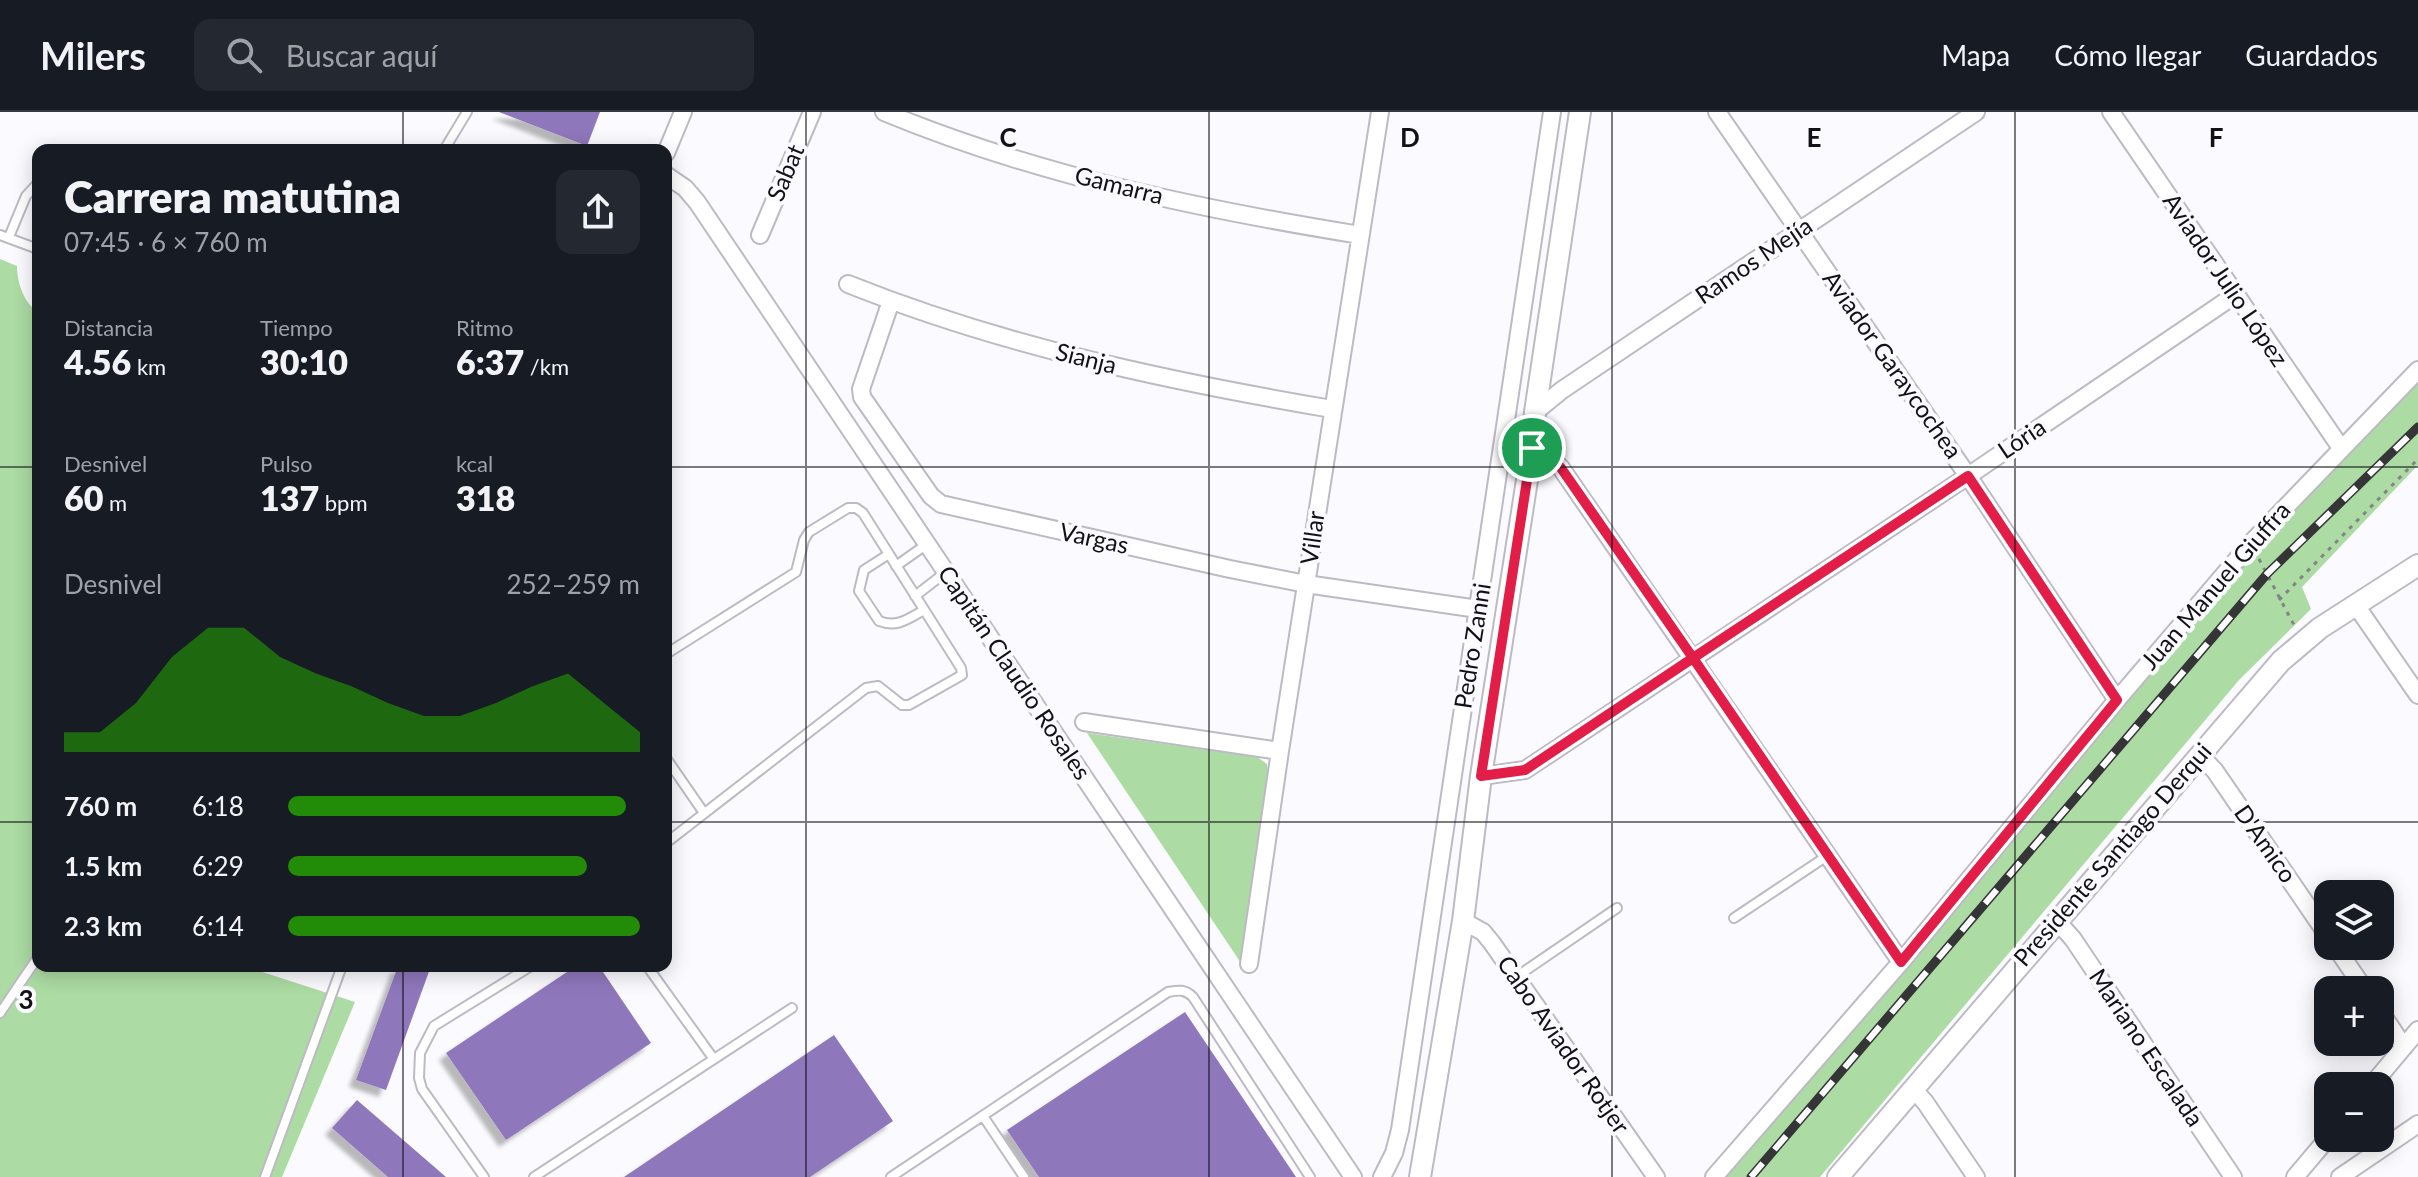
<!DOCTYPE html>
<html lang="es">
<head>
<meta charset="utf-8">
<style>
	body { margin:0; font-family:Lato,sans-serif; background:#242831; color:#f1f3f6; height:100vh; display:flex; flex-direction:column; font-size:30px; white-space:nowrap }
	* { box-sizing:border-box; margin:0 }
	p { font-size:26px; color:#9ea1a6 }
	.icon { flex:none; width:44px; height:44px; fill:none; stroke:currentColor; stroke-width:2; stroke-linecap:round; stroke-linejoin:round }
	.map { position:relative; flex:1; overflow:hidden }
	.details { position:absolute; left:32px; top:32px; width:640px; height:828px; display:flex; flex-direction:column; background:#171b24; border-radius:16px; box-shadow:0 4px 20px #0003 }
	.details>* { flex:none }
	.tools { position:absolute; left:2314px; top:768px; display:grid; gap:16px }
	.tools a { display:grid; place-items:center; width:80px; height:80px; border-radius:16px; background:#171b24; box-shadow:0 4px 20px #0003; font-size:40px }
	.pin { position:absolute; display:grid; place-items:center; width:68px; height:68px; color:#fff; margin:-34px; border:4px solid #fff; border-radius:50%; box-shadow:0 2px 8px #0007 }
	.round { display:grid; place-items:center; flex:none; width:84px; height:84px; border-radius:16px; background:#242831 }
	.headline { display:flex; align-items:center; justify-content:space-between; height:136px; padding:0 32px }
	h1 { font-size:44px; font-weight:800; line-height:60px }
	.stats { display:grid; grid-template-columns:repeat(3,1fr); gap:12px; height:136px; padding:8px 32px }
	.stats div { display:grid; align-content:center }
	.stats b { font-size:34px; font-weight:800 }
	.stats small { font-size:22px; font-weight:400 }
	.stats p { font-size:22px }
	.chart { height:224px; padding:16px 32px }
	.chart p { display:flex; justify-content:space-between }
	.chart svg { width:100%; height:144px; margin-top:8px; fill:#228b07; opacity:.7 }
	ul { padding:0 32px; list-style:none; font-size:26px }
	li { display:grid; grid-template-columns:128px 96px 1fr; align-items:center; height:60px }
	li i { height:20px; border-radius:10px; background:#228b07 }
	header { display:flex; align-items:center; gap:48px; box-sizing:border-box; height:112px; padding:0 40px; background:#171b24; border-bottom:2px solid #363941 }
	header strong { font-size:38px }
	nav { display:flex; gap:44px; margin-inline-start:auto; font-size:28px }
	.search { width:560px; height:72px; background:#242831; display:flex; align-items:center; gap:20px; box-sizing:border-box; padding:0 28px; border-radius:16px; color:#9ea1a6; font-size:30px }
	.map>svg:first-child { display:block }
	.green { fill:#acdba3 }
	.building { fill:#8f77bc; filter:url(#shadow) }
	.lines { fill:none; stroke-linecap:round; stroke-linejoin:round }
	.service-casing { stroke:#bdbac4; stroke-width:12 }
	.minor-casing { stroke:#bdbac4; stroke-width:20 }
	.tertiary-casing { stroke:#bdbac4; stroke-width:24 }
	.path { stroke:#848387; stroke-width:3; stroke-dasharray:4 6; stroke-linecap:butt }
	.service { stroke:#fff; stroke-width:8 }
	.minor { stroke:#fff; stroke-width:16 }
	.tertiary { stroke:#fff; stroke-width:20 }
	.rail-casing { stroke:#353437; stroke-width:9 }
	.rail { stroke:#fbfafe; stroke-width:6; stroke-dasharray:18; stroke-linecap:butt }
	.route-casing { stroke:#fff; stroke-width:16 }
	.route { stroke:#e11d48; stroke-width:10 }
	.grid { fill:none; stroke:#121114; stroke-width:2; stroke-opacity:0.55 }
	.labels { text-anchor:middle; stroke-width:8; stroke-linejoin:round; paint-order:stroke }
	.street-label { font-size:24px; fill:#121114; stroke:#fbfafe }
	.grid-label { font-size:26px; text-anchor:middle; font-weight:bold; fill:#121114; stroke:#fbfafe; stroke-width:8; stroke-linejoin:round; paint-order:stroke }
</style>
</head>
<body>
<header>
<strong>Milers</strong>
<div class="search"><svg class="icon" aria-label="search" viewBox="0 0 24 24"><circle cx="10" cy="10" r="6"/><path d="M15 15l6 6"/></svg>Buscar aquí</div>
<nav><a>Mapa</a><a>Cómo llegar</a><a>Guardados</a></nav>
</header>
<div class="map">
<svg width="2418" height="1065" viewBox="0 0 2418 1065">
	<defs>
		<filter id="shadow"><feDropShadow dx="-7" dy="7" stdDeviation="2" flood-color="#0004"/></filter>
	</defs>
	<rect width="100%" height="100%" fill="#fbfafe"/>
	<path class="green" d="M0 147 17 154C17 171 24 191 38 200V854H244L355 890 282 1065H0Z
		M2418 258V353L2302 475 2311 497 2239 568 1820 1065H1714L2117 588Z
		M1087 621 1257 645 1267 652 1269 665 1241 851Z"/>
	<path class="building" d="M499 0H600L587 34Z
		M398 854H431L386 978 356 968Z
		M576 854H599L651 931 506 1028 446 941Z
		M1185 900 1296 1065H1039L1007 1018Z
		M834 923 893 1009 810 1065H624Z
		M357 988 446 1065H388L332 1016Z"/>
	<g class="lines">
		<g class="service-casing">
			<path id="service" d="M444 38 467 0
				M0 123 38 137
				M9 125 26 84 38 71
				M889 442 864 458 859 479 879 509C897 516 908 507 924 498
				M896 454 927 432
				M915 484 946 460
				M666 542 796 460 804 428 809 420 848 396H856L863 401 961 556 962 563 909 593H902L878 574 866 576 666 731
				M666 646 704 701
				M1734 806 1827 744
				M647 854 713 946
				M1516 865 1617 796
				M0 901 38 845
				M983 1004 1024 1065
				M265 1065 342 854
				M484 1065 422 977 419 966 420 941 434 914 531 854
				M534 1065 792 896
				M891 1065 1168 880C1179 878 1185 877 1193 885L1310 1065"/>
		</g>
		<g class="minor-casing">
			<path id="minor" d="M884 0C1036 63 1199 97 1360 123
				M1717 0 1968 364 2117 588
				M2111 0 2341 336
				M666 41 683 0
				M666 63 685 76 697 90 1353 1065
				M760 123 812 0
				M848 172C1003 234 1167 269 1332 297
				M891 189 861 277 862 285 931 384 941 392 1230 457 1306 472 1478 497
				M1535 300 1562 278 1976 0
				M1532 336 1550 345 1561 356 1901 850
				M2355 492 2418 583
				M1084 610 1280 639
				M2200 643 2215 659 2328 824
				M1481 664 1525 658 1968 364 2235 183
				M1463 809 1483 820 1492 831 1656 1065
				M2057 809 2073 827 2233 1065
				M2335 834 2365 878
				M1249 852 1280 639 1380 0
				M2380 899 2404 935
				M2371 974 2418 918
				M1913 977 1925 990 1976 1065
				M1382 1065 1394 1041 1400 1018 1552 0
				M1714 1065 1901 850 2117 588 2251 431 2418 258
				M2295 1065 2328 1026
				M2340 1065 2418 1012"/>
		</g>
		<g class="tertiary-casing">
			<path id="tertiary" d="M1420 1065 1463 809 1481 664 1532 336 1535 300 1580 0
				M1838 1065 2281 549 2320 516 2418 453"/>
		</g>
		<path class="path" d="M2259 447 2295 515
			M2279 488 2418 347"/>
		<use href="#service" class="service"/>
		<use href="#minor" class="minor"/>
		<use href="#tertiary" class="tertiary"/>
		<g class="rail-casing">
			<path id="rail" d="M1751 1065 2267 462 2418 315"/>
		</g>
		<use href="#rail" class="rail"/>
	</g>
	<g class="lines">
		<g class="route-casing">
			<path id="route" d="M1532 336 1481 664 1525 658 1693 546 1901 850 2117 588 1968 364 1693 546 1561 356 1550 345 1532 336"/>
		</g>
		<use href="#route" class="route"/>
	</g>
	<path class="grid" d="M403 0V38M806 0V1065M1209 0V1065M1612 0V1065M2015 0V1065M0 355H38M666 355H2418M0 710H38M666 710H2418M403 854V1065"/>
	<g class="labels">
		<g class="street-label">
			<text transform="translate(786 61) rotate(-67)" y="8">Sabat</text>
			<text transform="translate(1119 74) rotate(14)" y="8">Gamarra</text>
			<text transform="translate(1754 149) rotate(-34)" y="8">Ramos Mejía</text>
			<text transform="translate(2225 168) rotate(56)" y="8">Aviador Julio López</text>
			<text transform="translate(1086 247) rotate(14)" y="8">Sianja</text>
			<text transform="translate(1892 253) rotate(55)" y="8">Aviador Garaycochea</text>
			<text transform="translate(2022 327) rotate(-34)" y="8">Lória</text>
			<text transform="translate(1313 426) rotate(-82)" y="8">Villar</text>
			<text transform="translate(1094 427) rotate(12)" y="8">Vargas</text>
			<text transform="translate(2216 474) rotate(-49)" y="8">Juan Manuel Giuffra</text>
			<text transform="translate(1473 534) rotate(-81)" y="8">Pedro Zanni</text>
			<text transform="translate(1014 561) rotate(56)" y="8">Capitán Claudio Rosales</text>
			<text transform="translate(2265 732) rotate(55)" y="8">D'Amico</text>
			<text transform="translate(2113 743) rotate(-49)" y="8">Presidente Santiago Derqui</text>
			<text transform="translate(1563 933) rotate(55)" y="8">Cabo Aviador Rotjer</text>
			<text transform="translate(2146 936) rotate(56)" y="8">Mariano Escalada</text>
		</g>
	</g>
	<g class="grid-label">
		<text x="1008" y="35">C</text>
		<text x="1410" y="35">D</text>
		<text x="1814" y="35">E</text>
		<text x="2216" y="35">F</text>
		<text x="26" y="897">3</text>
	</g>
</svg>
<div class="tools">
<a><svg class="icon" aria-label="layers" viewBox="0 0 24 24"><path d="M12 4l9 5-9 5-9-5zM3 14l9 5 9-5"/></svg></a>
<a>+</a>
<a>−</a>
</div>
<div class="pin" style="left:1532px;top:336px;background:#1e9e55"><svg class="icon" aria-label="arrive" viewBox="0 0 24 24"><path d="M6 21V4h12l-3 4 3 4H6"/></svg></div>
<section class="details">
<div class="headline"><div><h1>Carrera matutina</h1><p>07:45 · 6 × 760 m</p></div><a class="round"><svg class="icon" aria-label="share" viewBox="0 0 24 24"><path d="M12 15V3M7 8l5-5 5 5M5 13v7h14v-7"/></svg></a></div>
<div class="stats">
<div><p>Distancia</p><b>4.56<small> km</small></b></div>
<div><p>Tiempo</p><b>30:10</b></div>
<div><p>Ritmo</p><b>6:37<small> /km</small></b></div>
</div>
<div class="stats">
<div><p>Desnivel</p><b>60<small> m</small></b></div>
<div><p>Pulso</p><b>137<small> bpm</small></b></div>
<div><p>kcal</p><b>318</b></div>
</div>
<div class="chart"><p><span>Desnivel</span>252–259 m</p>
<svg viewBox="0 0 160 44" preserveAspectRatio="none"><path d="M0 44V38L10 38L20 29L30 15L40 6L50 6L60 15L70 20L80 24L90 29L100 33L110 33L120 29L130 24L140 20L150 29L160 38V44z"/></svg>
</div>
<ul>
<li><b>760 m</b>6:18<i style="width:96%"></i></li>
<li><b>1.5 km</b>6:29<i style="width:85%"></i></li>
<li><b>2.3 km</b>6:14<i style="width:100%"></i></li>
</ul>
</section>
</div>
</body>
</html>
